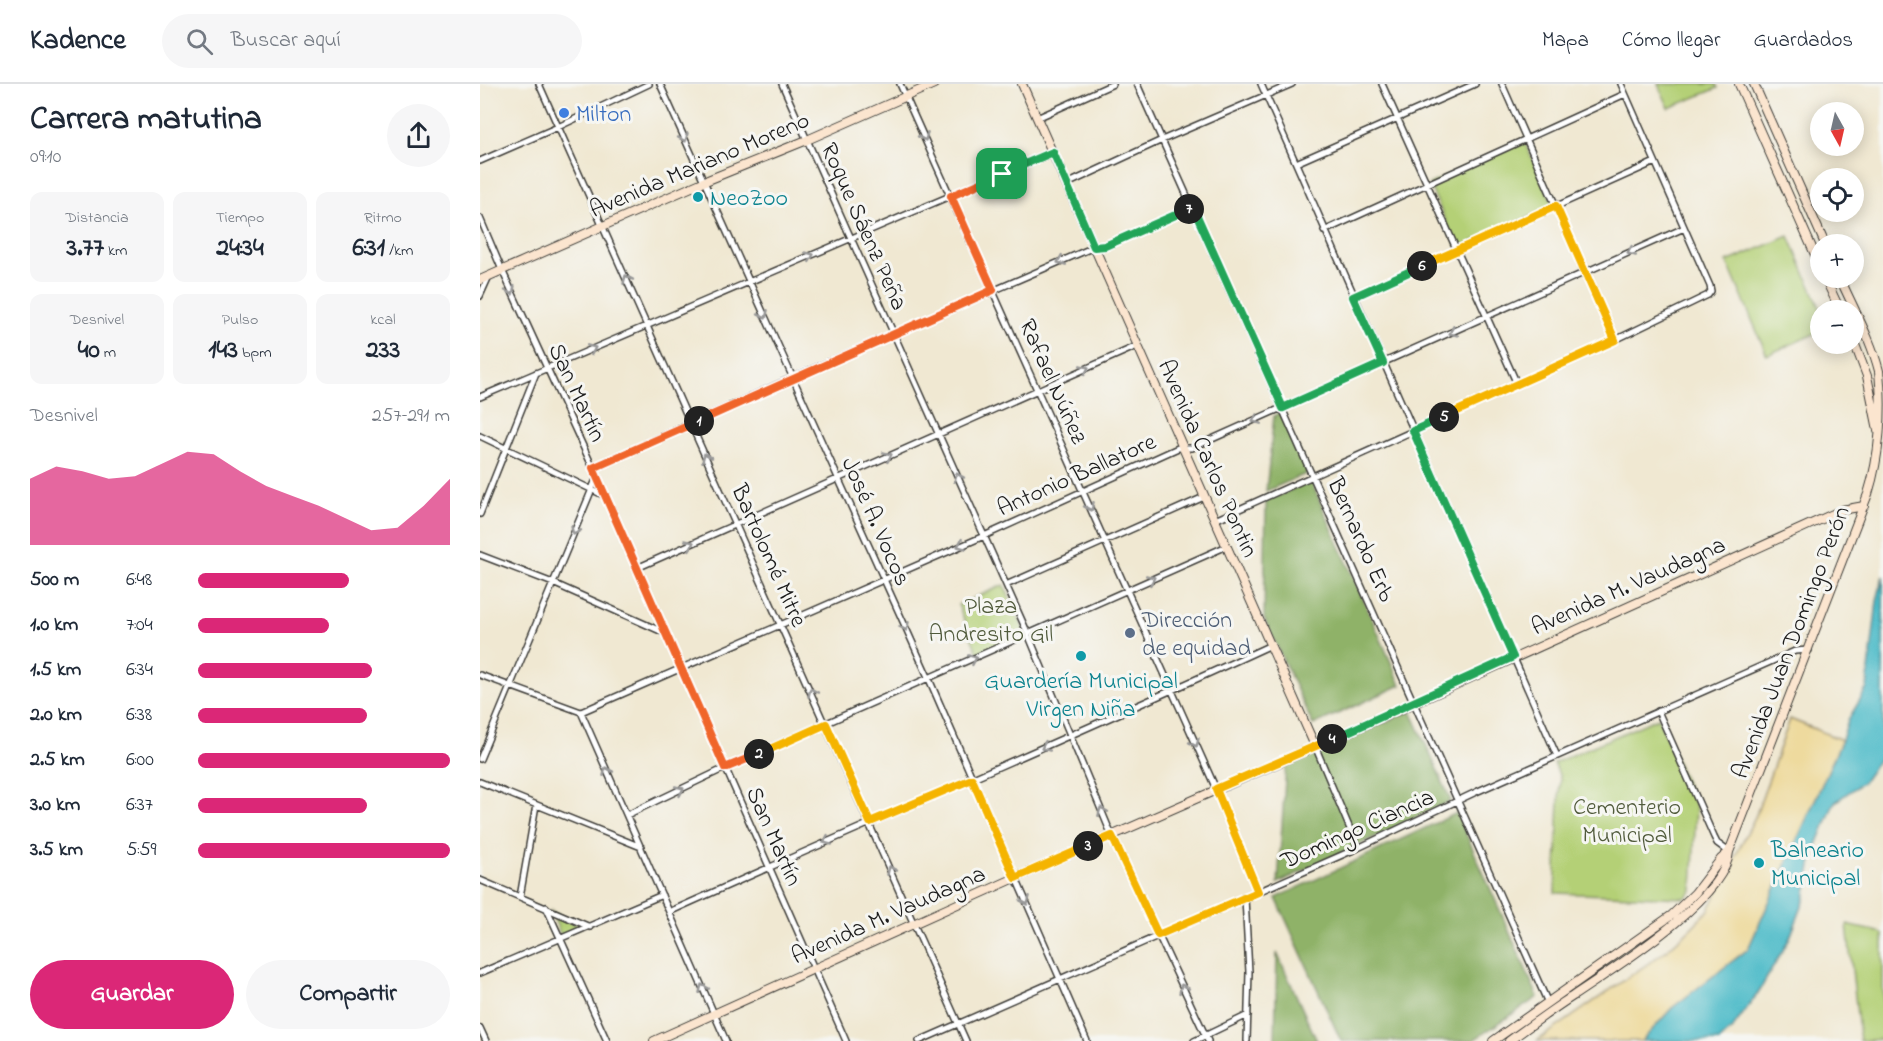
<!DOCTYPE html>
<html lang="es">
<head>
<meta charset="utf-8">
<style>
	body { margin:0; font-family:"Indie Flower",sans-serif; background:#f6f6f7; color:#1f2937; height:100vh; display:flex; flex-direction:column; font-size:22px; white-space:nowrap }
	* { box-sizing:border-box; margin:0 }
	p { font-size:20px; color:#747a83 }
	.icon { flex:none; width:33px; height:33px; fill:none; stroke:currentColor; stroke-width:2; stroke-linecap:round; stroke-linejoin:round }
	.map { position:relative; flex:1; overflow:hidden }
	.side { display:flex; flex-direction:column; background:#fff; width:480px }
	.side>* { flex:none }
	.needle { width:39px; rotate:172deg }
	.tools { position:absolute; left:1330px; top:18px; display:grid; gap:12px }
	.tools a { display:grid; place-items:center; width:54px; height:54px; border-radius:50%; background:#fff; box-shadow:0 3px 15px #0003; font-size:30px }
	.pin { position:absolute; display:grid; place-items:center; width:51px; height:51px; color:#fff; margin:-26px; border-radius:12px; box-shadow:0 3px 9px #0006 }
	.km { position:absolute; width:30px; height:30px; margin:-15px; border-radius:50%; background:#222; color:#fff; font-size:16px; line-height:30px; text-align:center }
	.round { display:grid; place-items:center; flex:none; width:63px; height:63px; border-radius:32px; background:#f6f6f7 }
	.head { display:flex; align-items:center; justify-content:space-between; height:102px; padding:0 30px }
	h1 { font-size:33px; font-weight:800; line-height:45px }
	.stats { display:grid; grid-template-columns:repeat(3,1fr); gap:9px; height:102px; padding:6px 30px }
	.stats div { display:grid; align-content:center; border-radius:12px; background:#f6f6f7; text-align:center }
	.stats b { font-size:26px; font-weight:800 }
	.stats small { font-size:16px; font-weight:400 }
	.stats p { font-size:16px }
	.chart { height:168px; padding:12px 30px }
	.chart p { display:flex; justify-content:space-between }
	.chart svg { width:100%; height:108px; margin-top:6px; fill:#db2777; opacity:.7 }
	.cta { display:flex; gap:12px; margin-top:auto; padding:12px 30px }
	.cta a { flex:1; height:69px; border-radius:36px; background:#db2777; color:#fff; font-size:24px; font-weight:800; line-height:69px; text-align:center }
	.cta a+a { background:#f6f6f7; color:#1f2937 }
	ul { padding:0 30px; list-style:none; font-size:20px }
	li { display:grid; grid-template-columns:96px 72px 1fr; align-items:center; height:45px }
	li i { height:15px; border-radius:8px; background:#db2777 }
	header { display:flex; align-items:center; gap:36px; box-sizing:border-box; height:84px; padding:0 30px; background:#fff; border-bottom:2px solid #e0e1e3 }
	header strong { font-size:28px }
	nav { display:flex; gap:33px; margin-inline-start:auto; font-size:21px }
	.search { width:420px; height:54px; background:#f6f6f7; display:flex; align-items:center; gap:15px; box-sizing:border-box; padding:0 21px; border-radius:33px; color:#747a83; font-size:22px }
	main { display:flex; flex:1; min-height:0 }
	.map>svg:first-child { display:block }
	.green { fill:#b4d076; stroke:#687649; stroke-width:1.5 }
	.forest { fill:#8fb267; stroke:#566742; stroke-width:1.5 }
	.sand { fill:#eeda9e; stroke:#857b5d; stroke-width:1.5 }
	.water { fill:#4fbcc9; stroke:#366c72; stroke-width:1.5 }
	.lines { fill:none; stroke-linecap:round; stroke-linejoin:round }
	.minor-casing { stroke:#3c3b37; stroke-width:8 }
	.secondary-casing { stroke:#3c3b37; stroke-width:10 }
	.minor { stroke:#fff; stroke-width:5 }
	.secondary { stroke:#fbe5cf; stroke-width:8 }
	.oneway { stroke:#999 }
	.split-1-casing { stroke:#fff; stroke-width:12 }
	.split-2-casing { stroke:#fff; stroke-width:12 }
	.split-3-casing { stroke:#fff; stroke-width:12 }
	.split-4-casing { stroke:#fff; stroke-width:12 }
	.split-5-casing { stroke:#fff; stroke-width:12 }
	.split-6-casing { stroke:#fff; stroke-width:12 }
	.split-7-casing { stroke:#fff; stroke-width:12 }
	.split-8-casing { stroke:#fff; stroke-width:12 }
	.split-1 { stroke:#f0652b; stroke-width:8 }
	.split-2 { stroke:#f0652b; stroke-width:8 }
	.split-3 { stroke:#f5b400; stroke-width:8 }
	.split-4 { stroke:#f5b400; stroke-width:8 }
	.split-5 { stroke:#22a559; stroke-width:8 }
	.split-6 { stroke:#f5b400; stroke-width:8 }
	.split-7 { stroke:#22a559; stroke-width:8 }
	.split-8 { stroke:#22a559; stroke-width:8 }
	.shop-dot { fill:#3f7fe0; stroke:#f6f6f2; stroke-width:2 }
	.culture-dot { fill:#0f9aa8; stroke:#f6f6f2; stroke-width:2 }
	.service-dot { fill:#5c6f8a; stroke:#f6f6f2; stroke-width:2 }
	.labels { text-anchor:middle; stroke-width:6; stroke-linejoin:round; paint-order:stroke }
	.shop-label { font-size:24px; fill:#366cbe; stroke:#f6f6f2; text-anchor:start }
	.street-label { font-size:24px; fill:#1c1c1c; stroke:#f6f6f2 }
	.culture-label { font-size:24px; fill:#0d838f; stroke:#f6f6f2; text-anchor:start }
	.park-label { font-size:24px; fill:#515b3c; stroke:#f6f6f2 }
	.service-label { font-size:24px; fill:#4e5e75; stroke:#f6f6f2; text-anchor:start }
</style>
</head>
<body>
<header>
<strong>Kadence</strong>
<div class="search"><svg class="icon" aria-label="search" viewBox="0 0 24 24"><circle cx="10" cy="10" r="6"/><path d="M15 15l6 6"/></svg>Buscar aquí</div>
<nav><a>Mapa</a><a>Cómo llegar</a><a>Guardados</a></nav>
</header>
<main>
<section class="side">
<div class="head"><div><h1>Carrera matutina</h1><p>09:10</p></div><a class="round"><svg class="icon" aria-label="share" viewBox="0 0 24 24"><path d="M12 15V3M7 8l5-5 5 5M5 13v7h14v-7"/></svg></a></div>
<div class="stats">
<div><p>Distancia</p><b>3.77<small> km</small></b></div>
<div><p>Tiempo</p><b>24:34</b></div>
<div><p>Ritmo</p><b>6:31<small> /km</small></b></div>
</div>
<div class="stats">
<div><p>Desnivel</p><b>40<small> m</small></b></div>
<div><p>Pulso</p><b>143<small> bpm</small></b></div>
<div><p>kcal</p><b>233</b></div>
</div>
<div class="chart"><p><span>Desnivel</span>257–291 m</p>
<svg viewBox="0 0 160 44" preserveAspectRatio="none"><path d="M0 44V17L10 12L20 14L30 17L40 16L50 11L60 6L70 7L80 14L90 20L100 24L110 28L120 33L130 38L140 37L150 28L160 17V44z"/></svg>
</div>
<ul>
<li><b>500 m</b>6:48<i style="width:60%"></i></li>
<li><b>1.0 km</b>7:04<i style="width:52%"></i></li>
<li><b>1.5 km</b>6:34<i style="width:69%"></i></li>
<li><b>2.0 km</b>6:38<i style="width:67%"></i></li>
<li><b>2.5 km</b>6:00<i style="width:100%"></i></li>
<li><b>3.0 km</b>6:37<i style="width:67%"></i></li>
<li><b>3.5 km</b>5:59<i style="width:100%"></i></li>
</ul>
<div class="cta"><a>Guardar</a><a>Compartir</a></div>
</section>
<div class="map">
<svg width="1403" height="957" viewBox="0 0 1403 957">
	<rect width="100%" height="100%" fill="#f6f6f2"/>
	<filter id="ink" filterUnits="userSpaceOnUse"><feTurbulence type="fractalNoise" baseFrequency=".0167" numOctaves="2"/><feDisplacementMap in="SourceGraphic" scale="12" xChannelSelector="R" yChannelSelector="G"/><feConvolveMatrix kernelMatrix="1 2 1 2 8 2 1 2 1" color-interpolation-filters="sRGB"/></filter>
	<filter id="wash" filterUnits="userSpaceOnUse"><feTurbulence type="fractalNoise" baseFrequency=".008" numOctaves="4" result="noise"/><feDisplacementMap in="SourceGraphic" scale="24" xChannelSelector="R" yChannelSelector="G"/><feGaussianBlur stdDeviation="1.35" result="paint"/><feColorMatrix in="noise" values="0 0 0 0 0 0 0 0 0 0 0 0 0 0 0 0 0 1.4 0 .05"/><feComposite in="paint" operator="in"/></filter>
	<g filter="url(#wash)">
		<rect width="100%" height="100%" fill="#f0e8d2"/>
		<path class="green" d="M1178 0H1236L1238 4 1189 24Z
			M1044 57 1074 122 978 164 949 100Z
			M1309 152 1341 226V247L1287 271 1247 178Z
			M524 501 545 548 498 570 478 521Z
			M1178 634 1216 723 1212 807 1205 814 1075 809 1080 693 1074 679Z
			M71 827 101 843 81 852Z
			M1367 841 1403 849V955L1380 957Z"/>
		<path class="forest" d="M801 328 828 389 786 407 794 332Z
			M831 397 921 601 833 641 784 534 786 417Z
			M931 627 971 717 798 799 806 681Z
			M977 729 1058 913 992 957H861L796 814Z
			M797 869 837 957H795Z"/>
		<path class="sand" d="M1310 635 1362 656 1268 865 1192 924 1162 957H1057L1183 869 1207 848 1228 827 1276 731Z"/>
		<path class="water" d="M1403 492V670L1383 698 1354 719 1333 771 1325 815 1309 856 1278 909 1252 945 1239 957H1162L1192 924 1268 865 1362 656 1368 636 1387 604 1397 517Z"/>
	</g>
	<g filter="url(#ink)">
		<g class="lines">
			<g class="minor-casing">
				<path id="minor" d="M59 0 486 957
					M180 0 449 595 607 957
					M302 0 548 550 632 752 728 957
					M420 0 736 705 778 808
					M657 0 1068 919
					M781 0 1077 672
					M902 0 1037 300
					M1022 0 1135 256
					M557 34 633 0
					M0 77 78 43 169 0
					M816 79 995 0
					M587 100 682 56 812 0
					M0 134 22 186 113 384 366 957
					M844 147 1145 10
					M0 212 9 192
					M874 213 1175 78
					M0 313 573 68
					M0 352 125 412
					M113 384 312 294 614 163 625 162 713 123
					M0 430 56 289
					M735 436 1135 256 1228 211 1231 207 1230 202 1141 0
					M0 471 73 499 185 549
					M157 484 657 262
					M526 501 724 413
					M0 591 101 628
					M1178 627 1234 753 1237 759 1249 768
					M101 628 504 452 698 364H712L1204 144
					M101 628 246 957
					M835 662 878 764
					M0 675 117 393
					M0 698 161 763
					M147 731 245 684 747 462
					M0 796 110 843
					M40 813 56 721
					M765 814 769 888 767 957
					M66 823 127 957
					M189 828C389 738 592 653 791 561
					M0 889 182 811
					M0 944 6 957
					M439 957 878 764 996 708 1315 567 1329 566
					M714 957 768 931"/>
			</g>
			<g class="secondary-casing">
				<path id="secondary" d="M542 0 835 662
					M1259 0 1341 184
					M1274 0 1345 160
					M1345 194 1360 226
					M0 196 223 98 327 56 454 0
					M1374 258 1387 292 1398 346
					M174 957 535 794 935 619 1362 426 1384 422
					M1013 957 1192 831 1215 809 1241 775 1249 768
					M1029 957C1050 942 1071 926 1093 912 1131 886 1246 815 1249 768L1388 410C1400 372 1403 326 1399 287 1391 255 1373 224 1360 194"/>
			</g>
			<use href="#minor" class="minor"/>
			<use href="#secondary" class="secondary"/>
		</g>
		<defs><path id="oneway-chevron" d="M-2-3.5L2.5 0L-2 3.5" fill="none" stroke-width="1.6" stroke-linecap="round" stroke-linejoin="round" transform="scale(1.5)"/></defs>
		<g class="oneway">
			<use href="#oneway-chevron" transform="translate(444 53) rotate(66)"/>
			<use href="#oneway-chevron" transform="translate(204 54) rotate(66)"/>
			<use href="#oneway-chevron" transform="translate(1151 168) rotate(156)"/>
			<use href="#oneway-chevron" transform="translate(330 172) rotate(-23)"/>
			<use href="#oneway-chevron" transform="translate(581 177) rotate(157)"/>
			<use href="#oneway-chevron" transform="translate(147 195) rotate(-114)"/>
			<use href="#oneway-chevron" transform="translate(31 207) rotate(65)"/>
			<use href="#oneway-chevron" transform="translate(284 231) rotate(66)"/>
			<use href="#oneway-chevron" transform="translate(973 248) rotate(156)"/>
			<use href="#oneway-chevron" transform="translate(112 265) rotate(-23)"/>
			<use href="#oneway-chevron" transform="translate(605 285) rotate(-24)"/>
			<use href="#oneway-chevron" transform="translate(776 336) rotate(157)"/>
			<use href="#oneway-chevron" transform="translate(408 372) rotate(-24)"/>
			<use href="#oneway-chevron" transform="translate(226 373) rotate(-114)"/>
			<use href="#oneway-chevron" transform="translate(478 393) rotate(-114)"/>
			<use href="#oneway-chevron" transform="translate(610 423) rotate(66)"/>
			<use href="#oneway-chevron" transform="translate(95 447) rotate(113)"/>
			<use href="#oneway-chevron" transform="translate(210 460) rotate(-24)"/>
			<use href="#oneway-chevron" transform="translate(481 461) rotate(157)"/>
			<use href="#oneway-chevron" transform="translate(671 495) rotate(-24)"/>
			<use href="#oneway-chevron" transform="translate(425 543) rotate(66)"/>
			<use href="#oneway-chevron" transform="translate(493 575) rotate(-24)"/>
			<use href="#oneway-chevron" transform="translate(332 608) rotate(-114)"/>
			<use href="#oneway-chevron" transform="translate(715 659) rotate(66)"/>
			<use href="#oneway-chevron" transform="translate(565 663) rotate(156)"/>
			<use href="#oneway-chevron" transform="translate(127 687) rotate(-114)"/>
			<use href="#oneway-chevron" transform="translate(200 706) rotate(-25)"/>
			<use href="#oneway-chevron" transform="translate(622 727) rotate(-113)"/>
			<use href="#oneway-chevron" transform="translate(347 757) rotate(156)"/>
			<use href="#oneway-chevron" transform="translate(411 786) rotate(-114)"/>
			<use href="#oneway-chevron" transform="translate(546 817) rotate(66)"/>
			<use href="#oneway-chevron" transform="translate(223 904) rotate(-114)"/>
			<use href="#oneway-chevron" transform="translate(703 904) rotate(-115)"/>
		</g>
	</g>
	<g class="lines" filter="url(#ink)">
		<g class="split-1-casing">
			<path id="split-1" d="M219 337 513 206 471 112 522 90"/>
		</g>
		<g class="split-2-casing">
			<path id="split-2" d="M219 337 113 384 245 684 279 670"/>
		</g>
		<g class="split-3-casing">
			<path id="split-3" d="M279 670 346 640 390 738 492 695 535 794 608 762"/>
		</g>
		<g class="split-4-casing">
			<path id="split-4" d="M608 762 632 752 678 851 778 808 736 705 852 655"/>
		</g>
		<g class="split-5-casing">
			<path id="split-5" d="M852 655 1033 573 933 347 964 333"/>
		</g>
		<g class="split-6-casing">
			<path id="split-6" d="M942 182 1076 122 1135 256 964 333"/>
		</g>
		<g class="split-7-casing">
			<path id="split-7" d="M709 125 713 123 803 324 903 279 873 213 942 182"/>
		</g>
		<g class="split-8-casing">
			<path id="split-8" d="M522 90 573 68 614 163 625 162 709 125"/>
		</g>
		<use href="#split-1" class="split-1"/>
		<use href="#split-2" class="split-2"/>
		<use href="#split-3" class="split-3"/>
		<use href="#split-4" class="split-4"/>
		<use href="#split-5" class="split-5"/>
		<use href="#split-6" class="split-6"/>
		<use href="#split-7" class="split-7"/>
		<use href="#split-8" class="split-8"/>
	</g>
	<circle class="shop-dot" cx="84" cy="29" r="6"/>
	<g class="culture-dot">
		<circle cx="218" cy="113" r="6"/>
		<circle cx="601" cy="572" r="6"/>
		<circle cx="1279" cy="779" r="6"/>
	</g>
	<circle class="service-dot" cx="650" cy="549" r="6"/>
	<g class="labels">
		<g class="shop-label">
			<text x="96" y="37">Milton</text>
		</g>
		<g class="street-label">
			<text transform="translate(219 80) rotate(-23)" y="8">Avenida Mariano Moreno</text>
			<text transform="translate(385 142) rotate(66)" y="8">Roque Sáenz Peña</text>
			<text transform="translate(574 297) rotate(66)" y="8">Rafael Núñez</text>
			<text transform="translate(98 308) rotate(65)" y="8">San Martín</text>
			<text transform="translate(729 374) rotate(66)" y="8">Avenida Carlos Pontin</text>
			<text transform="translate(596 390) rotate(-24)" y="8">Antonio Ballatore</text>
			<text transform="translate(397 437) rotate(66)" y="8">José A. Vocos</text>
			<text transform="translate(882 455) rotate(66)" y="8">Bernardo Erb</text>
			<text transform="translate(290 471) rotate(66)" y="8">Bartolomé Mitre</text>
			<text transform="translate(1148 501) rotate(-24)" y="8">Avenida M. Vaudagna</text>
			<text transform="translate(1310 558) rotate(-69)" y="8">Avenida Juan Domingo Perón</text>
			<text transform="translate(877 744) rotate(-24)" y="8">Domingo Ciancia</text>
			<text transform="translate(295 752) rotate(66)" y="8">San Martín</text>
			<text transform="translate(408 830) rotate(-24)" y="8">Avenida M. Vaudagna</text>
		</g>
		<g class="culture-label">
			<text x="230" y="121">NeoZoo</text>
			<text x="601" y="604" text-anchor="middle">Guardería Municipal<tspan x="601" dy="28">Virgen Niña</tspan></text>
			<text x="1291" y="773">Balneario<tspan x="1291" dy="28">Municipal</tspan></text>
		</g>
		<g class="park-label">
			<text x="511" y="529">Plaza<tspan x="511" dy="28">Andresito Gil</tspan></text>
			<text x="1147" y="730">Cementerio<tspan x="1147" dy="28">Municipal</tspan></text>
		</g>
		<g class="service-label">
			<text x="662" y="543">Dirección<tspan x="662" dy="28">de equidad</tspan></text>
		</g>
	</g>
</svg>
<div class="tools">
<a><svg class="needle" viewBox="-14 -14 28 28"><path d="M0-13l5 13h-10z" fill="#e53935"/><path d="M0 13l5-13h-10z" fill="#747a83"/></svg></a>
<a><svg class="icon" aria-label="locate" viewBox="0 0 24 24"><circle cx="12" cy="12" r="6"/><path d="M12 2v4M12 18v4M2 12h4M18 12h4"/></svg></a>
<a>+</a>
<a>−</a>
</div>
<div class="pin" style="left:522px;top:90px;background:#1e9e55"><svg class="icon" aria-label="arrive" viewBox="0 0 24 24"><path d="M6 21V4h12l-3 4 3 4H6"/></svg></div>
<b class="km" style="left:219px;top:337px">1</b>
<b class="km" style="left:279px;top:670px">2</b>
<b class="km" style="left:608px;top:762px">3</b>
<b class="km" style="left:852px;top:655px">4</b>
<b class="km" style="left:964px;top:333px">5</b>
<b class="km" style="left:942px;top:182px">6</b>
<b class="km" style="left:709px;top:125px">7</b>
</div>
</main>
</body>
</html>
